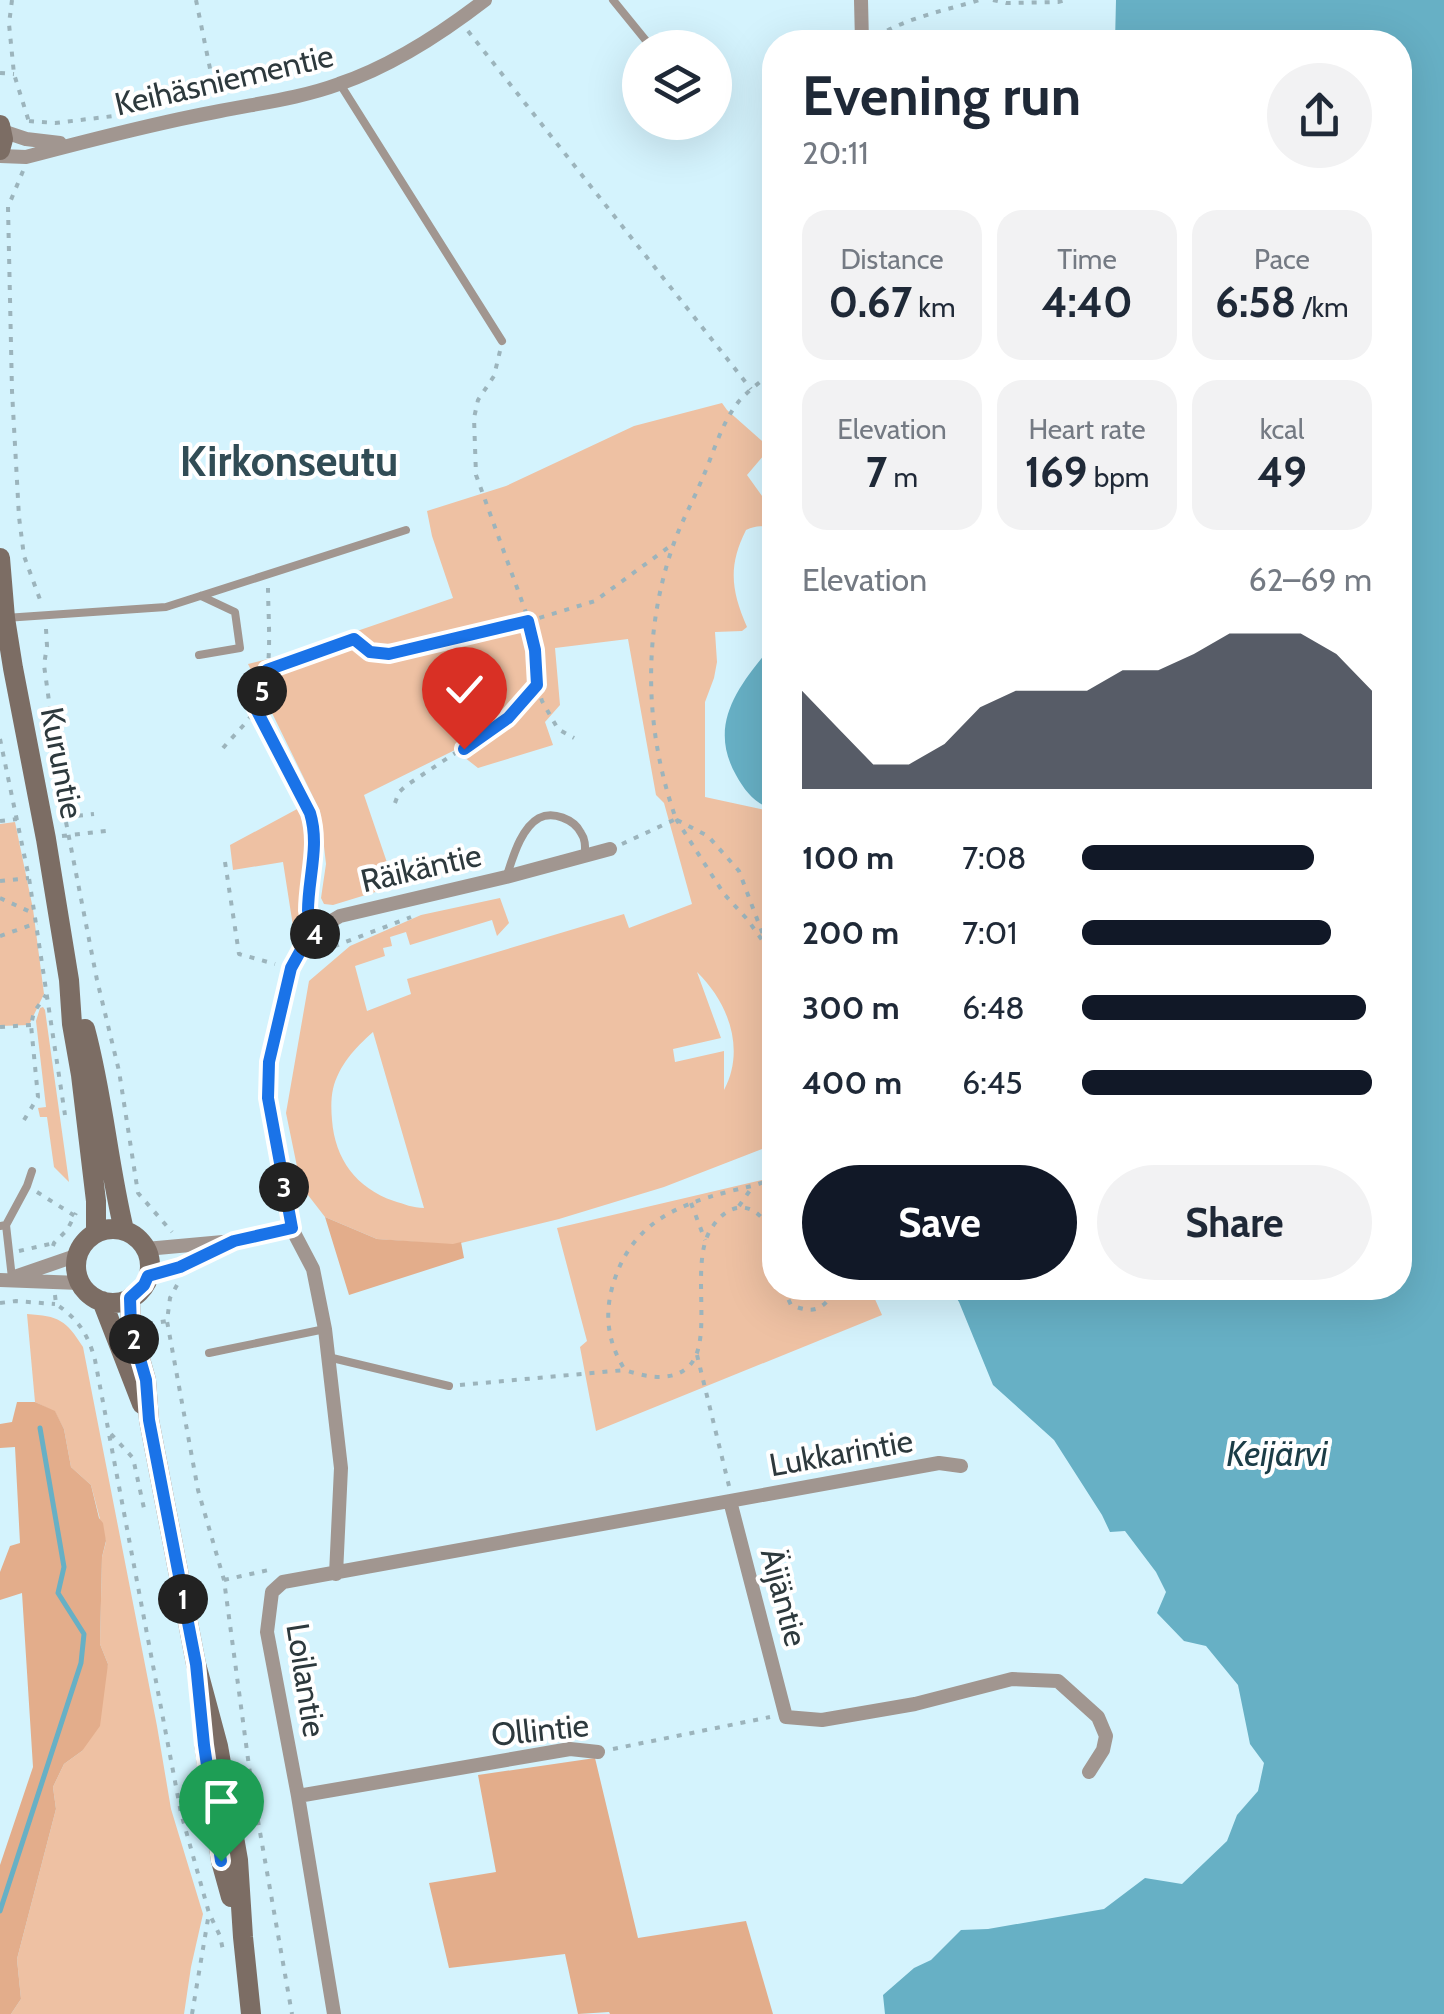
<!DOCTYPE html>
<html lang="en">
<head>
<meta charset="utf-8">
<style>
	body { margin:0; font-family:Cabin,sans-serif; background:#f2f2f3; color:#1f2937; height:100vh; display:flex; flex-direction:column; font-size:38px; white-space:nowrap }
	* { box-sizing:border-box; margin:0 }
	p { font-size:32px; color:#747a83 }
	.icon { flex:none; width:55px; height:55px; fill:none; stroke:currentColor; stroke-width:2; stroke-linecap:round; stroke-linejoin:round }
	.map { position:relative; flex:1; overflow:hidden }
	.panel { position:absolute; left:762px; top:30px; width:650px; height:1270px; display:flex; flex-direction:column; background:#fff; border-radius:40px; box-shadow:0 10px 40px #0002 }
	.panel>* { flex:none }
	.fabs { position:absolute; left:622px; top:30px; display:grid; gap:20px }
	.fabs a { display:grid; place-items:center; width:110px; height:110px; border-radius:50%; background:#fff; box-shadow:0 10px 40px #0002; font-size:50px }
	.pin { position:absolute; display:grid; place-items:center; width:85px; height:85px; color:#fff; margin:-102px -42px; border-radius:50% 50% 50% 0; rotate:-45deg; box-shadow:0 0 10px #0007 }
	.pin .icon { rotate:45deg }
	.km { position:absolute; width:50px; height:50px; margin:-25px; border-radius:50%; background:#222; color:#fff; font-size:28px; line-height:50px; text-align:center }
	.round { display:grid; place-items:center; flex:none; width:105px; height:105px; border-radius:52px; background:#f2f2f3 }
	.head { display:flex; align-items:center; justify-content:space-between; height:170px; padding:0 40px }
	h1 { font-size:55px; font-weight:800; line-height:75px }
	.stats { display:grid; grid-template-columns:repeat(3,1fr); gap:15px; height:170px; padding:10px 40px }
	.stats div { display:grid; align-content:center; border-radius:25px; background:#f2f2f3; text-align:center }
	.stats b { font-size:42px; font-weight:800 }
	.stats small { font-size:28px; font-weight:400 }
	.stats p { font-size:28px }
	.chart { height:280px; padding:20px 40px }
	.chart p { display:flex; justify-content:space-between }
	.chart svg { width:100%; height:180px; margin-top:10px; fill:#111827; opacity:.7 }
	.primary-button { display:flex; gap:20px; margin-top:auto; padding:20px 40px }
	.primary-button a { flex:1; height:115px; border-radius:60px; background:#111827; color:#fff; font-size:40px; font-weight:800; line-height:115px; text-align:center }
	.primary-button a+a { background:#f2f2f3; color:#1f2937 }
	ul { padding:0 40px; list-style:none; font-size:32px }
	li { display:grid; grid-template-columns:160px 120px 1fr; align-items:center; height:75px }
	li i { height:25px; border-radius:12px; background:#111827 }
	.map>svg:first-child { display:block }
	.green { fill:#eec1a3; fill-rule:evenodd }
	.forest { fill:#e3ad8b }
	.water { fill:#67b0c5 }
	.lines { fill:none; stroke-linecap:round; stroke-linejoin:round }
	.stream { stroke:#67b0c5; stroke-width:5 }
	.path { stroke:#9cb4bc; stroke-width:4; stroke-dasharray:5 8; stroke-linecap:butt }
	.service { stroke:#a19690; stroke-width:8 }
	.minor { stroke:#a19690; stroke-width:14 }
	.secondary { stroke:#7c6d64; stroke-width:20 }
	.route-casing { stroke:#fff; stroke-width:20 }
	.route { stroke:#1a73e8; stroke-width:12 }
	.labels { text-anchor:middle; stroke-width:8; stroke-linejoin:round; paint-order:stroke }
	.street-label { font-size:32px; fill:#2d393d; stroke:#fff }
	.water-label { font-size:35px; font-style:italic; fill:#1b3d47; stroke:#fff }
	.district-label { font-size:42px; font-weight:bold; fill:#314c55; stroke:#fff }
</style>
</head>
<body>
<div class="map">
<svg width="1444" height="2014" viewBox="0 0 1444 2014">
	<rect width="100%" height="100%" fill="#d4f3fd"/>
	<path class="green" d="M722 403 727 410 770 448 747 475 775 514V531C764 525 758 525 746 530 728 566 731 590 747 627L742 631 715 632 717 662 714 678 705 702V797L775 812V851L766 872 775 893V1029L764 1033 774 1126 770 1146 664 1187 559 1219 453 1245 377 1239 325 1217 301 1186 286 1113 309 981 350 946 421 915 500 898 509 923 497 936 492 920 410 945 406 932 390 937 392 946 383 948 385 956 355 966 367 1011 411 994 407 979 624 914 629 928 692 904 664 803 656 795 628 639 555 648 560 705 545 722 553 745 478 768 455 750 364 795 395 886 333 905 324 904 321 898 326 864 320 811 248 664 296 652 453 598 432 536 427 511 506 486 634 426ZM697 972C728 1002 746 1049 724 1090V1051L675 1062 673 1049 721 1038ZM373 1032 424 1208C413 1208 404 1204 394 1201 356 1188 335 1159 332 1120 331 1109 331 1098 333 1089 339 1065 355 1048 373 1032Z
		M299 808C321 856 306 890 295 939L283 862 233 870 230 845Z
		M15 822 33 909 44 994 29 1025 0 1026V824Z
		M43 1007 45 1010 69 1182 54 1167 47 1117H40L38 1108 46 1107 36 1021 40 1008Z
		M775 1177V1288H870L882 1315 596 1431 580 1347 587 1341 557 1228Z
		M27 1314C59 1316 66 1320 83 1347L157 1726 171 1809 203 1914 191 1967 184 2014H11L21 1999 17 1959 56 1809 53 1787 64 1764 82 1751 108 1664 100 1644 102 1557 106 1542 91 1485 71 1467 64 1429 55 1412 35 1402Z"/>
	<path class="forest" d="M325 1217 377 1239 453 1244 461 1242 464 1258 349 1295Z
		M17 1402H35L55 1411 64 1429 71 1467 91 1485 99 1518 103 1523 106 1541 102 1557 100 1644 108 1664 100 1726 82 1751 64 1764 53 1787 56 1809 17 1959 21 1999 11 2014H0V1865L33 1767 22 1593 0 1600V1572L10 1546 20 1543 15 1447 0 1448V1424L12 1422Z
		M595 1758 638 1938 746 1921 773 2014H610L609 2012 578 2014 565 1954 449 1968 429 1883 496 1872 478 1775Z"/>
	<path class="water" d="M1116 0H1444V2014H885L883 1995 914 1968 931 1960 961 1930 988 1929 1104 1909 1145 1878 1182 1884 1227 1841 1237 1815 1258 1791 1264 1763 1250 1744 1238 1685 1206 1646 1184 1641 1157 1613 1166 1592 1156 1572 1125 1531 1110 1532 1102 1515 1054 1440 993 1385 959 1302 950 1288H1400V42H1115Z
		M775 642V811C755 803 746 793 736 775 706 722 742 682 775 642Z"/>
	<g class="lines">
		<path class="stream" d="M0 1911 81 1663 84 1634 58 1593 64 1567 40 1428"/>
		<path class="path" d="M12 0 9 24 14 74 29 122
			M196 0 216 98
			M993 0 1006 3 1058 2 1065 0
			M468 31 751 389
			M876 37C908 17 944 11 979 0
			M0 73 14 74
			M29 121 55 123 114 116
			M23 171 8 207 12 391 19 517 24 556 42 605
			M500 351 494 376 478 400 474 418 476 475 528 618 535 650 537 685 542 701 558 729 574 738
			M46 629 47 646 44 665 65 817 97 980 119 1071 138 1193 172 1232
			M267 669 354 639 370 651 389 654 529 621 595 601 673 544
			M256 709 309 813C320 846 308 877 308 911L311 914
			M0 739 29 878 65 1115
			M223 748C233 736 245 725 254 712 275 681 268 623 268 587
			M395 803 399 792 407 785 508 718 537 685
			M65 817 94 814
			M676 819 724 894 747 919 775 958
			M677 820 708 836 739 871 765 940
			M0 821 17 819
			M62 836 106 831
			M622 844 676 819C644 729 642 631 675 540 682 521 692 503 700 484 712 458 721 422 740 400 750 389 763 380 775 370
			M225 862 239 954 275 964
			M0 881 29 878
			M0 898 35 914
			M0 936 37 923
			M322 951 411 917
			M0 1027 31 1025
			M24 1120 38 1097 31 1025 34 1012 46 995
			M775 1177C761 1185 746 1187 731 1191 672 1206 629 1226 612 1288 604 1318 609 1345 625 1370 645 1377 674 1383 690 1365 714 1339 689 1263 711 1229 736 1189 771 1210 775 1251
			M37 1192 75 1216
			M691 1203 705 1240
			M739 1206 753 1186
			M53 1246 54 1243 67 1230 76 1213
			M19 1251 54 1243
			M177 1285 170 1298 167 1321 198 1490 224 1580 251 1781 292 2014
			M783 1288 791 1305C816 1315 823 1309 837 1288
			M55 1295 56 1304C78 1319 88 1334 95 1360L181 1813 209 1913 220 1936 224 1955
			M0 1303 16 1301 55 1304
			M148 1324 167 1321
			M697 1355 729 1486
			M460 1385 625 1370
			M111 1434 133 1458 145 1513
			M224 1580 273 1569
			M613 1749 770 1717
			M192 2014 209 1913"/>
		<path class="service" d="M613 0 652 48
			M340 84 502 341
			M5 618 166 607 406 530
			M199 655 240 648 235 612 201 596
			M507 875C513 857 521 828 539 818 553 811 574 819 581 833 586 840 585 848 585 857
			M6 1225 12 1278
			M0 1226 6 1225 27 1186 32 1171
			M209 1353 325 1329
			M328 1357 449 1386"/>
		<path class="minor" d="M861 0 862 42
			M2 131 26 139 60 143
			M0 156 26 157C90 140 155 123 220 111 260 103 301 98 339 84 392 66 441 34 485 0
			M146 1249 234 1241 292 1229
			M17 1276 78 1255
			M148 1276 179 1267 225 1246
			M0 1280 80 1283
			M730 1501 786 1717 822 1720 915 1704 1012 1679 1058 1681 1098 1717 1106 1736 1103 1750 1089 1772
			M336 1574 341 1468 325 1329 313 1269 292 1229 268 1098 269 1062 291 968 302 948 321 927 340 916 506 877 610 849
			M298 1796 570 1749 598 1752
			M334 2014 298 1796 267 1632 272 1592 283 1582 939 1463 961 1466"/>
		<path class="secondary" d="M0 125 3 139 0 150
			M0 558 5 618 13 668 46 839 69 980 72 1024 81 1075 96 1201V1233
			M85 1029C103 1095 108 1164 124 1230
			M76 1266a37 37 0 1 1 74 0a37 37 0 1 1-74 0Z
			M130 1298 131 1327 146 1380 149 1420 196 1664 218 1746 238 1860 243 1937 251 2014
			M102 1301 142 1404
			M204 1743 221 1861 231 1897"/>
	</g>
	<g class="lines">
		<g class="route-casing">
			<path id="route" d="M221 1861 204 1745 196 1664 149 1420 146 1380 131 1328 130 1298 144 1285 148 1276 180 1267 234 1241 292 1228 268 1098 269 1062 291 968 302 948 321 926 308 911C308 878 320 846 310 813L256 709 267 670 354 639 370 652 389 654 528 621 535 650 537 685 508 718 464 749"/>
		</g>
		<use href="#route" class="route"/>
	</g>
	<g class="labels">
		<g class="street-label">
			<text transform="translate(224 80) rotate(-13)" y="11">Keihäsniementie</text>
			<text transform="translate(62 763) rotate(79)" y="11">Kuruntie</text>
			<text transform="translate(421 868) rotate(-13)" y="11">Räikäntie</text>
			<text transform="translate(841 1453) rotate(-10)" y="11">Lukkarintie</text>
			<text transform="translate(784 1597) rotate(75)" y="11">Äijäntie</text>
			<text transform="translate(306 1680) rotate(81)" y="11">Loilantie</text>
			<text transform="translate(540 1730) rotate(-6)" y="11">Ollintie</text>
		</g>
		<g class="water-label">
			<text x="1277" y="1466">Keijärvi</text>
		</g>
		<g class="district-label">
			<text x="289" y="476">Kirkonseutu</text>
		</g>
	</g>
</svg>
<div class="fabs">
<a><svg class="icon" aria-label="layers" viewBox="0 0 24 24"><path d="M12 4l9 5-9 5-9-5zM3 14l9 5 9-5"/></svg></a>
</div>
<div class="pin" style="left:221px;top:1861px;background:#1e9e55"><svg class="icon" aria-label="arrive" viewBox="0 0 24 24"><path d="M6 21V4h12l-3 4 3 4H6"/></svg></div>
<div class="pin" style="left:464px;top:749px;background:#d93025"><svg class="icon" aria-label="check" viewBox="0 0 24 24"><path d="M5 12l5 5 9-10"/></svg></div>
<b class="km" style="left:183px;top:1599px">1</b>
<b class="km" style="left:134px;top:1339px">2</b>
<b class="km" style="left:284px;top:1187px">3</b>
<b class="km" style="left:315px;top:934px">4</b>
<b class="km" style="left:262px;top:691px">5</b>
<section class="panel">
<div class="head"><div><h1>Evening run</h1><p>20:11</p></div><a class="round"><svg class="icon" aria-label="share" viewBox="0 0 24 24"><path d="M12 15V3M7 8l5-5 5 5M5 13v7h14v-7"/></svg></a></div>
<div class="stats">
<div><p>Distance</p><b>0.67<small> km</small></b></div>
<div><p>Time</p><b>4:40</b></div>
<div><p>Pace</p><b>6:58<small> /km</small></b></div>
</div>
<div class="stats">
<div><p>Elevation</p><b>7<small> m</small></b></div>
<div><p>Heart rate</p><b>169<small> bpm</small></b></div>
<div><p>kcal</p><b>49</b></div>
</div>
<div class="chart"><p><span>Elevation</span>62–69 m</p>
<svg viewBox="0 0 160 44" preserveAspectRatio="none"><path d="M0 44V20L10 29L20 38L30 38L40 33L50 24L60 20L70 20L80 20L90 15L100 15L110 11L120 6L130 6L140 6L150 11L160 20V44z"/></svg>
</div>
<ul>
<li><b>100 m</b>7:08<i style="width:80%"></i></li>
<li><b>200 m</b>7:01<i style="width:86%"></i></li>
<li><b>300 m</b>6:48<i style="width:98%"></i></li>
<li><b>400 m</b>6:45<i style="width:100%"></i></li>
</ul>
<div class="primary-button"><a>Save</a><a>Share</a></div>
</section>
</div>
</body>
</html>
